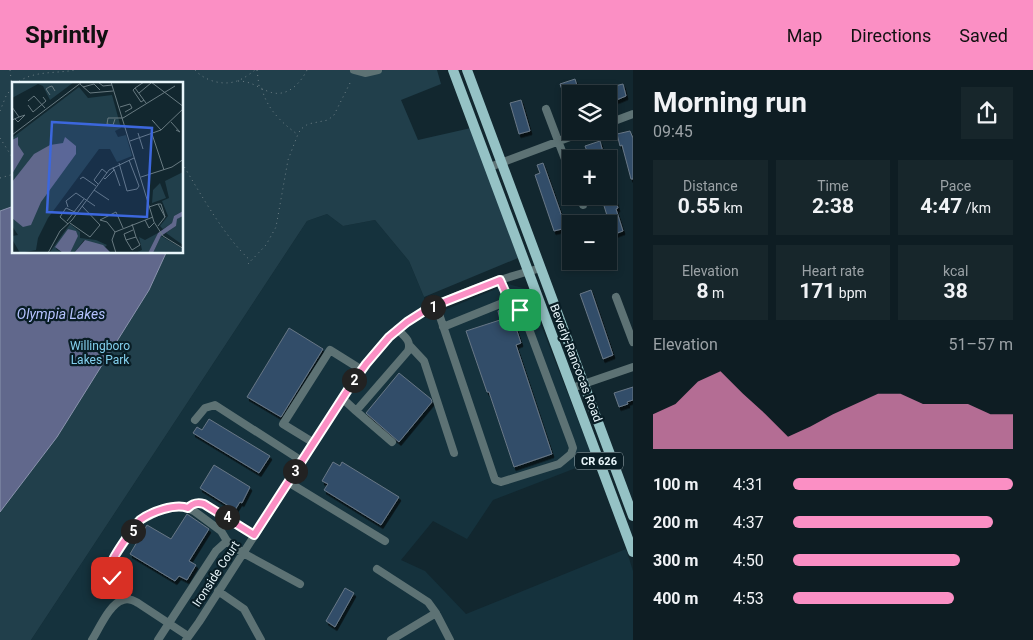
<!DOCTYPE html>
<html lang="en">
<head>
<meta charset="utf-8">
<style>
	body { margin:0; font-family:Roboto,sans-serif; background:#17262b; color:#f1f3f6; height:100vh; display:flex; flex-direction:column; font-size:19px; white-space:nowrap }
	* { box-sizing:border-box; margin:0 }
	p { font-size:16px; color:#9ba2a6 }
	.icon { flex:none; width:28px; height:28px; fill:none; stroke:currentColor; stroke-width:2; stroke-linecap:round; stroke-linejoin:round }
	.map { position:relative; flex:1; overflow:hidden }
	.panel { display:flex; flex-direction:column; background:#0e1d23; width:400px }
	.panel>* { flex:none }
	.tools { position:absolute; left:562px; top:15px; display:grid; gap:10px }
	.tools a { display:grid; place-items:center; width:55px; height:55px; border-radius:0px; background:#0e1d23; box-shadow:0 2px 8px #0003,0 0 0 1px #2e3b41; font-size:25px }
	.pin { position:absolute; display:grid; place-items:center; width:42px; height:42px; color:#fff; margin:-21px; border-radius:10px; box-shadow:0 2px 8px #0006 }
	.km { position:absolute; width:25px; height:25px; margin:-12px; border-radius:50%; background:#222; color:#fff; font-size:14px; line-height:25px; text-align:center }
	.round { display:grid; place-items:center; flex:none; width:52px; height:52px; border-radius:0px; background:#17262b }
	.overview { display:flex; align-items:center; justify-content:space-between; height:85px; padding:0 20px }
	h1 { font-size:28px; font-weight:700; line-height:38px }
	.stats { display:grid; grid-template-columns:repeat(3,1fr); gap:8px; height:85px; padding:5px 20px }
	.stats div { display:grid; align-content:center; border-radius:0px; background:#17262b; text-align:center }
	.stats b { font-size:21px; font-weight:700 }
	.stats small { font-size:14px; font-weight:400 }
	.stats p { font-size:14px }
	.chart { height:140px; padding:10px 20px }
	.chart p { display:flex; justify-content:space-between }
	.chart svg { width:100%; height:90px; margin-top:5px; fill:#fb8fc4; opacity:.7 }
	ul { padding:0 20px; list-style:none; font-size:16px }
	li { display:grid; grid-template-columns:80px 60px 1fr; align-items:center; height:38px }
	li i { height:12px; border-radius:6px; background:#fb8fc4 }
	header { display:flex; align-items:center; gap:30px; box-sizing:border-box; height:70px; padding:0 25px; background:#fb8fc4; color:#111 }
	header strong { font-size:24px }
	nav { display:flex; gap:28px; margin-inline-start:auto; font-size:18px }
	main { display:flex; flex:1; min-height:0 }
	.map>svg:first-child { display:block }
	.built { fill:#15323d }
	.green { fill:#213f4b; fill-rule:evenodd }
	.water { fill:#61688c; stroke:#8a93ad }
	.building { fill:#334e69; stroke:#687786; filter:url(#shadow) }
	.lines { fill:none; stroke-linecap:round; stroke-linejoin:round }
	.path { stroke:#6e7f86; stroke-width:1; stroke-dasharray:1 4; stroke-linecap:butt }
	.minor { stroke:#5d7274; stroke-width:8 }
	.major { stroke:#95c2c5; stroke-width:10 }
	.route-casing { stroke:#fff; stroke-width:10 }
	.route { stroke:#fb8fc4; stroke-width:6 }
	.labels { text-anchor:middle; stroke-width:4.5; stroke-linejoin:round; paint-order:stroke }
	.shield { fill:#091d25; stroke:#a6b5bb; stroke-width:1 }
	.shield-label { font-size:11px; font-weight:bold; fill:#e9f6fb }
	.park-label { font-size:12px; fill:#83cfed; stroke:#091d25 }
	.street-label { font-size:12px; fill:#e9f6fb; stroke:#091d25 }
	.water-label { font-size:14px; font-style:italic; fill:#b5c2fe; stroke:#091d25 }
	.inset-road { fill:none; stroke:#687a81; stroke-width:1 }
	.view { fill:#3c67dd; fill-opacity:0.15; stroke:#3c67dd; stroke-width:2.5 }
	.inset-edge { fill:none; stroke:#e9f6fb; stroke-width:2.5 }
</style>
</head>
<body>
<header>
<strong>Sprintly</strong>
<nav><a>Map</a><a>Directions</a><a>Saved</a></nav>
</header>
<main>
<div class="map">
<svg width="633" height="570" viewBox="0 0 633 570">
	<defs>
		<filter id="shadow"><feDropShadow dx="2" dy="3.5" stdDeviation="0" flood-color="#0009"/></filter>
	</defs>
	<rect width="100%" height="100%" fill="#12272f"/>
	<path class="built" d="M327 144 343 156 375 150 409 191 424 227 425 248 508 214 527 219 594 391 493 430 467 469 433 451 401 490 425 501 466 544 626 479 633 501V570H31L307 151Z"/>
	<path class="green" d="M0 0H437L441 14 401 30 418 70 471 58 518 188 424 227 409 191 375 150 343 156 327 144 307 151 31 570H0ZM14 14H182V182H14Z"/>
	<path class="water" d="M14 136V182L166 183 149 220 57 367 0 442V141Z"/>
	<path class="building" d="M575 9 579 22 578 24H571L570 44 560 14Z
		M623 14 626 26 619 29 609 32V24H589V22Z
		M521 30 530 61 519 64 510 33Z
		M630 61 633 68V109H631L622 75 620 76 617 64Z
		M600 71 603 82H601L603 89H590L585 76Z
		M543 93 566 158 554 161 535 105 540 103 537 95Z
		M609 112H610L618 138 616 139 623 161 609 166V152L601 126H609Z
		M591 220 613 285 603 289 580 224Z
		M509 237 521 273 516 275 552 384 514 397 489 322H487L466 261 500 250 498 241Z
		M289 258 323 279 281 347 247 327Z
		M399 303 431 329 432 332 399 372 366 343Z
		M633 317V330L627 332 628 334 619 337 614 323Z
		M209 349 270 386 259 403 193 363 197 357 202 360Z
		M333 392 340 396 342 392 399 427 381 455 324 420 328 414 322 411Z
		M214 395 250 417 242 433 240 432 235 440 200 418Z
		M187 444 209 459 189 491 196 495 187 510 179 506 175 511 130 484 147 455 171 469Z
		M345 518 354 523 335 557 326 551Z"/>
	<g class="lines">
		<path class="path" d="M10 0 12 17
			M195 0C205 11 223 16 237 11 243 9 250 4 255 0
			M257 0 259 16
			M238 11C249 11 256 16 265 20 284 30 299 16 307 0
			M15 14C33 0 54 4 75 0
			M262 19C267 39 282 53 297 64
			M0 41 6 26 14 15
			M0 68 14 90
			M182 93C200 123 225 168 251 191
			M0 108 14 104
			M248 194 266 175 276 157 288 90 298 64 301 59 308 54 328 50 334 45 350 13"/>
		<path class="minor" d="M354 0 365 3 378 0
			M546 39 571 105
			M609 53 633 44
			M490 97 586 61
			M580 126 583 135
			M616 227 633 272
			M436 235 495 410 501 412 559 394 571 384 573 378 571 372 523 243 508 228 499 210
			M443 257 510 230
			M410 276 424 291 454 383
			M572 318 633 297
			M342 328 356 341 408 281C412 271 404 266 397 259
			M356 341 392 372
			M195 350 205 338 215 335 302 391
			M314 373 283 354 330 280 362 300
			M288 412 385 471
			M188 438C193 433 197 433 204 434L255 465
			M377 499 428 532 436 543
			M218 521 244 539 261 570
			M129 529 114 517 112 508V492L117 484 140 451 161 440 173 437 183 436 194 441 221 461 227 471 243 483 300 514
			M92 570C99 559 110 533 123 530 128 528 133 530 138 533L188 566
			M158 570 216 481 227 471
			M186 570 199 552 351 315C365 295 379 274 398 259 434 229 496 210 541 198
			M391 570 436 543 450 570"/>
		<path class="major" d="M453 0 633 482
			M467 0 633 446"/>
	</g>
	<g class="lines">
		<g class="route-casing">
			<path id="route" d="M112 508C112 503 111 497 112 492 114 485 135 455 140 450 151 442 175 433 188 438 193 433 197 432 204 434L254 465 351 315 366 294 389 267 407 252 429 238 500 210 508 228 520 240"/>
		</g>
		<use href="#route" class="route"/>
	</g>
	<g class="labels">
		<rect class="shield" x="575" y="382.5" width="48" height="17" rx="4"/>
		<g class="shield-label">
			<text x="599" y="395">CR 626</text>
		</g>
		<g class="park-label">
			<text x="100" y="280">Willingboro<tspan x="100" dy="14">Lakes Park</tspan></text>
		</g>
		<g class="street-label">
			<text transform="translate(576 293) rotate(69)" y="4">Beverly-Rancocas Road</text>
			<text transform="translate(216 504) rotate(-57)" y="4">Ironside Court</text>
		</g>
		<g class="water-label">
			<text x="61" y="249">Olympia Lakes</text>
		</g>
	</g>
	<g transform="translate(12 12)">
		<rect width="171" height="171" fill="#12272f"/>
		<path d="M0 0H62L38 18 31 4 26 2 0 16ZM67 5 76 16 100 13 109 46 103 49 106 55 114 53 120 74 105 80 98 67H87L36 136 26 156 24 168 8 171 0 157V154L6 153 0 144V56ZM171 90V129L162 134 160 141 151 147 148 144 156 134 150 119 157 116 153 99ZM148 101 154 116 140 121 141 108ZM171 134V163L154 151 164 144V137ZM58 142 68 150V156L84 158 95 163 93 165 72 158 62 171H58L66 153 56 147 44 167 51 171 38 170ZM146 151 136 171H123L130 168 127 155 133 158ZM149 154 171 167V171H141Z" fill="#213f4b"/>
		<path d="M6 55V63L12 72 0 92V58ZM53 55 64 64V72L29 120 19 143 11 145 0 136V100L22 72 38 63 51 61ZM171 129V134L165 137 164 144 149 154 141 171H136L146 151 160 141 162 134ZM56 147 64 149 66 154 58 171H51L43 165ZM73 158 91 163 99 171H62Z" fill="#61688c"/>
		<path class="inset-road" d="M86 0 91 4 100 3M99 0 142 140 151 154 172 167M132 0 123 6 134 21M139 0 172 25M68 2 78 11 101 9M71 5 82 2 88 8M123 6 121 8 129 20 132 18M127 11 139 1M38 13 34 7 37 5 40 4 43 9M16 19 22 14 33 26M16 23 21 30 34 19 31 15M0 25 7 35 0 38M108 25 118 22 120 26 113 30M3 37 6 40 13 33 7 35M103 37 101 43 95 42 96 36H111L163 4M159 40 168 50 164 48M143 41 140 38 149 48M126 51 131 67M140 52 152 88M0 53 70 0M118 59 149 48 172 26M107 81 115 109 125 107 127 104 117 78M102 87 108 104M91 95 93 97 102 88 101 85M129 95 160 85 172 77M68 97 71 95 84 104M86 102 82 98 90 87 95 91M82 108 97 118M146 122H149L153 135M56 125 54 119 64 111 83 124M137 125 146 122 153 135 146 144M133 138 137 146 142 141M55 139 72 117M58 141 78 155 88 143 70 124M56 142 48 135 54 126 65 131M120 142 124 155 114 158 112 152 121 148M103 150 95 140 88 138 104 130 111 146M114 158 120 168 128 163 124 155M36 171 48 149 60 138 97 88 122 76M104 171 100 158 103 150 141 135"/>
		<path class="view" d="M40 40 140 46 135 135 35 130Z"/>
		<rect width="171" height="171" class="inset-edge"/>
	</g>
</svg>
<div class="tools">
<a><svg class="icon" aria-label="layers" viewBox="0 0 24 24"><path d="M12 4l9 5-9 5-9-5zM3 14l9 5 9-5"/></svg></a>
<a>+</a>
<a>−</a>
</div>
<div class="pin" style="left:520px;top:240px;background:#1e9e55"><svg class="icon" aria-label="arrive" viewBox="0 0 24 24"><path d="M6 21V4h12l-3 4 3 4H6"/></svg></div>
<div class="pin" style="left:112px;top:508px;background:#d93025"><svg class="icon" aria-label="check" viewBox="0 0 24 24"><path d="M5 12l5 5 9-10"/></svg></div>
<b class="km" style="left:433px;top:237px">1</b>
<b class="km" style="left:354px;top:310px">2</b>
<b class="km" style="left:295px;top:401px">3</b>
<b class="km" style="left:227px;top:447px">4</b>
<b class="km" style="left:133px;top:461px">5</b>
</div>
<section class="panel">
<div class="overview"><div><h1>Morning run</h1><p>09:45</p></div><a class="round"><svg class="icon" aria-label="share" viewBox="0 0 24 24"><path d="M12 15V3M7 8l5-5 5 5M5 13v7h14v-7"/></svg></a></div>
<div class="stats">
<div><p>Distance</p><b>0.55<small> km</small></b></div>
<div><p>Time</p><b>2:38</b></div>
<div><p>Pace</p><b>4:47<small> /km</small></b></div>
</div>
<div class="stats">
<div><p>Elevation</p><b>8<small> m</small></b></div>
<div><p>Heart rate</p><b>171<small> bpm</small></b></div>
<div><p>kcal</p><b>38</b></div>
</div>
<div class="chart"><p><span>Elevation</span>51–57 m</p>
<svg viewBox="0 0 160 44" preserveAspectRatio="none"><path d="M0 44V27L10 22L20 11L30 6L40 17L50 27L60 38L70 33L80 27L90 22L100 17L110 17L120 22L130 22L140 22L150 27L160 27V44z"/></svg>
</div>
<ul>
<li><b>100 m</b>4:31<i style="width:100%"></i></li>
<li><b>200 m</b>4:37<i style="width:91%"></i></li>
<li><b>300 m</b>4:50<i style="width:76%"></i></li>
<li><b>400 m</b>4:53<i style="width:73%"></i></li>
</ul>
</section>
</main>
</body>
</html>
